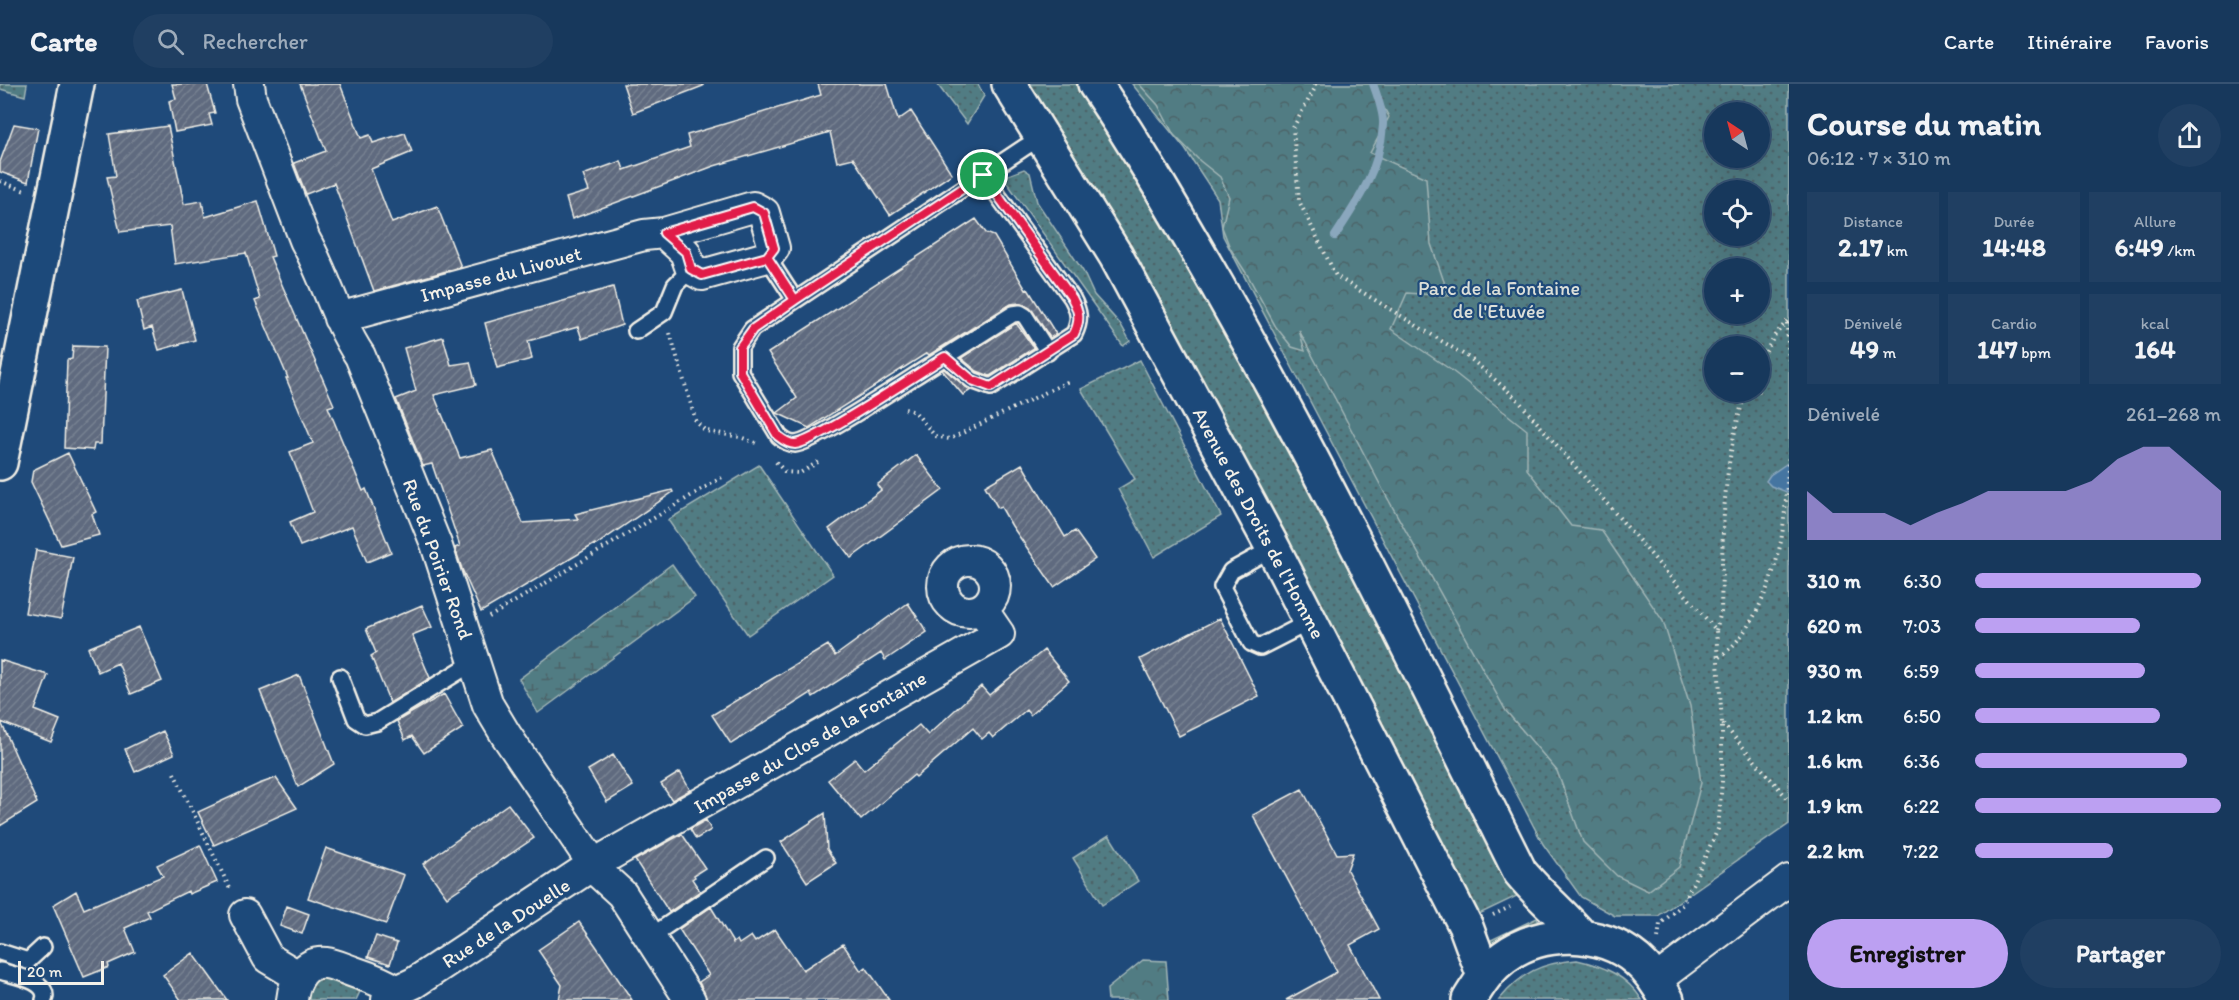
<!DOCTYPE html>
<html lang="fr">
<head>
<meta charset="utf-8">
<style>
	body { margin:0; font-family:Itim,sans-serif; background:#203f62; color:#f1f3f6; height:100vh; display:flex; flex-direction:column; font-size:22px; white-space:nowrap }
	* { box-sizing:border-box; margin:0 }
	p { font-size:20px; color:#9eacbb }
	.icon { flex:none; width:33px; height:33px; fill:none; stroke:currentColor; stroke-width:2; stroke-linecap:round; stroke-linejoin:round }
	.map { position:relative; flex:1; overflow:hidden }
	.drawer { display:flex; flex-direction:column; background:#17385c; width:450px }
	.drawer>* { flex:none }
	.needle { width:39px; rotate:324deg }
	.fabs { position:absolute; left:1704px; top:18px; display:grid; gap:12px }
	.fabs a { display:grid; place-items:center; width:66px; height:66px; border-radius:50%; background:#17385c; box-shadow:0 6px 24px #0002,0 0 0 2px #365272; font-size:30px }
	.scale { position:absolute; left:18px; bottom:15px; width:86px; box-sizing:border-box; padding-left:6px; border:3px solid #f4f1e8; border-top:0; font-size:16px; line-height:21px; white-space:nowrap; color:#f4f1e8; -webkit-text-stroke:4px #1f4a7a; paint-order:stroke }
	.pin { position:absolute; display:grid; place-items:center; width:51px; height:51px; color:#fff; margin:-26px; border:3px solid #fff; border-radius:50%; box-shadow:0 2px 6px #0007 }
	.round { display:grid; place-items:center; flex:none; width:63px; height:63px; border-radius:32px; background:#203f62 }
	.head { display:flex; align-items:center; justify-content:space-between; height:102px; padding:0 18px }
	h1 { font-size:33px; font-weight:700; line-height:45px }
	.metrics { display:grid; grid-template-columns:repeat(3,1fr); gap:9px; height:102px; padding:6px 18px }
	.metrics div { display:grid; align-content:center; border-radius:0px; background:#203f62; text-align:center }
	.metrics b { font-size:26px; font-weight:700 }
	.metrics small { font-size:16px; font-weight:400 }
	.metrics p { font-size:16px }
	.chart { height:168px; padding:12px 18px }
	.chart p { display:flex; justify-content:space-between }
	.chart svg { width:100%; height:108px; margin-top:6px; fill:#bca0f2; opacity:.7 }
	.action { display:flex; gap:12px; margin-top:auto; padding:12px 18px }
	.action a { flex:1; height:69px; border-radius:36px; background:#bca0f2; color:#111; font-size:24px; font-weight:700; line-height:69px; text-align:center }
	.action a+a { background:#203f62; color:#f1f3f6 }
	ul { padding:0 18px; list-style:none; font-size:20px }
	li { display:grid; grid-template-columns:96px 72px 1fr; align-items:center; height:45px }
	li i { height:15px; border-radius:8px; background:#bca0f2 }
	header { display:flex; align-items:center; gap:36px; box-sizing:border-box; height:84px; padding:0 30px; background:#17385c; border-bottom:2px solid #365272 }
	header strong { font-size:28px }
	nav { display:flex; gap:33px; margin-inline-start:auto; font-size:21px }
	.search { width:420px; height:54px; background:#203f62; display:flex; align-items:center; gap:15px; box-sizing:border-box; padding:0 21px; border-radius:33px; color:#9eacbb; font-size:22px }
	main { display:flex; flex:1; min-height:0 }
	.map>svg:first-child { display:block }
	.green { fill:url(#green-dots); stroke:#a2b6b6; stroke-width:1.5; fill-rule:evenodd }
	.forest { fill:url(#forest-crowns); stroke:#a2b6b6; stroke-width:1.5 }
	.wetland { fill:url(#wetland-marsh); stroke:#a2b6b6; stroke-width:1.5 }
	.water { fill:#4475a1; stroke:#8aa7bd; stroke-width:1.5 }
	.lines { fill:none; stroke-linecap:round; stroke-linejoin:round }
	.stream { stroke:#8aa7bd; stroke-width:8 }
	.building { fill:url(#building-hatch); stroke:#f4f1e8; stroke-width:1.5 }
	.service-casing { stroke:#f4f1e8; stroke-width:20 }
	.minor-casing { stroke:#f4f1e8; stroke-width:34 }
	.secondary-casing { stroke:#f4f1e8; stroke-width:38 }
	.primary-casing { stroke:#f4f1e8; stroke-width:38 }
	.path { stroke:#f4f1e8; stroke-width:4; stroke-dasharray:1.5 4.5; stroke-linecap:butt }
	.service { stroke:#1f4a7a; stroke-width:15 }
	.minor { stroke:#1f4a7a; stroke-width:30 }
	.secondary { stroke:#1f4a7a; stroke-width:33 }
	.primary { stroke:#1f4a7a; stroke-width:33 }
	.route-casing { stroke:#fff; stroke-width:12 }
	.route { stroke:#e11d48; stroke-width:8 }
	.labels { text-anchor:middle; stroke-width:4.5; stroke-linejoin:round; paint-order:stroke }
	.street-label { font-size:20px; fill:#f4f1e8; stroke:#1f4a7a }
	.park-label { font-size:20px; fill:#dcdfd9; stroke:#1f4a7a }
</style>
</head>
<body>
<header>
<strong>Carte</strong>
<div class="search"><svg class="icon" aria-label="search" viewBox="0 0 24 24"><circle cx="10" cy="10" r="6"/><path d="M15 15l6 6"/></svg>Rechercher</div>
<nav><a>Carte</a><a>Itinéraire</a><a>Favoris</a></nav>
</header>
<main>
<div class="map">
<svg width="1789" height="916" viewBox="0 0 1789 916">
	<defs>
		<pattern id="green-dots" width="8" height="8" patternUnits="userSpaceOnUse" patternTransform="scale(1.5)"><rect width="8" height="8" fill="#517b83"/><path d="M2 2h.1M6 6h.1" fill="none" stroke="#4d6468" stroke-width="1.8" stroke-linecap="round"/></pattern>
		<pattern id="forest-crowns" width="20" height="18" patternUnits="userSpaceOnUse" patternTransform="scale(1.5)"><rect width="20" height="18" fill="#517b83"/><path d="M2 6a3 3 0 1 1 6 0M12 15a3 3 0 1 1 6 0" fill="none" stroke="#4d6468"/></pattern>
		<pattern id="wetland-marsh" width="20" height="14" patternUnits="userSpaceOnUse" patternTransform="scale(1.5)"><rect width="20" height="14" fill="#517b83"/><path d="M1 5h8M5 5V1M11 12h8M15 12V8" fill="none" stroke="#4d6468"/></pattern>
		<pattern id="building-hatch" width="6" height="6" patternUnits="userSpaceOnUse" patternTransform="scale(1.5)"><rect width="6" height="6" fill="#5f6b7f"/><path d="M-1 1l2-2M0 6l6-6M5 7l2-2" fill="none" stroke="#778191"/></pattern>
	</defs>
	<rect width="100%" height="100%" fill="#1f4a7a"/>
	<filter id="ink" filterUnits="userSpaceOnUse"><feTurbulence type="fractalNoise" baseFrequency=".0167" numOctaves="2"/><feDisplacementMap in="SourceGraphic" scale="12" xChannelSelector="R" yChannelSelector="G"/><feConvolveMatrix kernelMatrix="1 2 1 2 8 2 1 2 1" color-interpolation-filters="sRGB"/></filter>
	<g filter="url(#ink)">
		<path class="green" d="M0 0H27L25 12 0 5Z
			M937 0H978L984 12 967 40Z
			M1024 0H1078L1106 40 1281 346 1519 811 1475 832Z
			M1132 0H1789V740L1658 832H1615L1581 813 1543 760 1223 152 1218 115 1185 65ZM1714 28H1760V74H1714ZM1714 106H1760V152H1714ZM1714 184H1760V230H1714ZM1714 262H1760V308H1714Z
			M1024 85 1030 89 1037 118 1083 187 1094 211 1121 241 1130 257 1123 262 1003 93Z
			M1140 276 1221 432 1154 473 1118 405 1135 395 1081 305Z
			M759 381 833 491 748 551 668 436Z
			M1109 751 1138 797 1102 821 1073 774Z
			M1537 834 1539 839C1533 848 1508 863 1498 865 1493 865 1488 862 1485 859Z
			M1577 876C1604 882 1627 892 1642 916H1499C1522 888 1541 879 1577 876Z
			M316 892 363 901 356 916H305Z"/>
		<path class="forest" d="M1139 0H1371L1389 33 1370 69 1426 94 1431 160 1449 212 1407 209 1391 245 1451 286 1527 346V385L1571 442 1601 446 1663 537 1690 622 1701 699 1679 783 1648 807 1617 792 1583 758 1557 687 1506 627 1383 406 1299 246 1305 267 1292 263 1276 243 1248 192 1230 164 1222 143 1229 113 1220 93 1200 77 1174 51 1158 21Z
			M1143 876 1166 877 1169 916H1108L1107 905Z"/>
		<path class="wetland" d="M672 480 695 513 538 629 519 595Z"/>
		<path class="water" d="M1789 378V409L1771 402 1766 397 1770 391Z"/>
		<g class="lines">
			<path class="stream" d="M1335 152C1357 119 1381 83 1383 41 1384 29 1377 11 1373 0"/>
		</g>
		<path class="building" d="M172 0H207L215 29 209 30 212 41 175 48 169 17 176 15Z
			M300 0H340L361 54 370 51 373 59 405 49 412 68 371 85 392 139 437 122 461 183 374 207 334 99 306 110 294 79 326 67Z
			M623 0H703V2L633 29Z
			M818 0H887L898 36 911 27 952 90 890 131 853 74 837 78 830 48 714 82 572 135 566 114 589 107 583 91 621 77 624 86 690 63 687 51 821 11Z
			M14 40 38 44 28 98 0 88V78Z
			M168 42 184 120 202 117 205 133 258 117 274 172 270 173 334 321 328 323 363 407 366 405 391 468 367 478 352 442 300 462 290 438 313 428 290 368 313 359 286 294H288L255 217 260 215 246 169 175 180 170 142 120 148 107 93 116 92 109 50Z
			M976 135 986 149 994 152 1026 206 1028 205 1056 250 1050 254 1030 224 1019 219 1011 220 929 271 927 269 809 344 777 329 797 314 768 269Z
			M613 203 622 241 582 255 578 243 528 257 532 275 497 284 485 239Z
			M182 206 195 256 159 266 152 243 144 246 137 217Z
			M1016 239 1034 264 990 292 977 287 961 274Z
			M443 253 451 281 470 278 476 301 434 311 460 374 492 366 523 439 578 435 575 430 672 406 673 408 596 461 595 460 481 528 462 485 455 464 460 462 432 380 423 382 396 315 416 307 404 264Z
			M73 262 105 263 101 360H94L93 366 64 364 67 276 72 275Z
			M944 285 966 303 971 306 963 311 942 286Z
			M68 369 96 428 92 430 99 451 61 461 31 398 33 386Z
			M916 371 943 406 851 474 829 445 881 406 877 401Z
			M1022 380 1065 453 1075 447 1095 475 1054 503 1012 442 1001 423 998 424 985 402Z
			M36 466 73 473 61 535 25 529Z
			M908 519 927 548 885 576 881 569 813 613 811 609 731 660 712 631 828 561 835 572Z
			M422 521 432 543 412 551 430 594 390 619 371 572 376 569 366 545Z
			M1220 534 1259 612 1179 652 1140 575Z
			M139 543 162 597 131 610 118 579 98 588 88 564Z
			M1044 566 1069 597 1030 631 1026 626 993 654 989 649 982 655 973 644 916 693 914 691 861 736 828 696 855 675 864 686 919 641 928 651 981 602 989 611Z
			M0 576 48 591 35 626 60 636 51 658 1 638 37 719 0 742Z
			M299 591 334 680 298 703 260 607Z
			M444 610 463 644 424 669 412 652 405 656 397 637Z
			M163 647 174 670 135 688 125 665Z
			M613 671 633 702 607 718 588 686Z
			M680 688 690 706 672 716 661 700Z
			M276 694 297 724 214 761 198 728 259 700Z
			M1302 705 1337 770 1353 769 1347 786 1379 845 1350 861 1379 916H1286L1337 888 1253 731Z
			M508 720 534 754 447 813 423 780Z
			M825 729 827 765 836 779 807 798 781 758Z
			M706 736 711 746 696 755 690 745Z
			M682 750 705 784 694 791 695 793 692 795 700 807 669 828 635 776Z
			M200 761 217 798 189 810 188 807 147 827 150 833 125 844 135 868 108 880 109 883 84 893 53 821 76 807 84 825 163 792 157 781Z
			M326 764 404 791 386 840 308 814Z
			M287 822 309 830 302 850 280 842Z
			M711 823 733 859 737 856 739 860 751 852 755 858 775 845 803 886 843 860 861 887 866 883 889 916H707L699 898 709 891 679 845Z
			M579 838 596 862 632 916H559L562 901 538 866Z
			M376 852 397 859 390 880 368 873Z
			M193 869 227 916H181L163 891Z"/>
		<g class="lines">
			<g class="service-casing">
				<path id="service" d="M983 91 1072 214C1079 227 1081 236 1074 250L991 303 972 296 945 273C921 287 815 359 795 360 789 360 783 356 779 352L740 288V263L752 245 1025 63 1041 54
					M767 173 795 216
					M636 247 664 228 675 201 691 185
					M945 273 1013 230 1020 229 1025 232 1048 268
					M1273 464 1231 487 1222 503 1251 559 1260 563 1311 537
					M340 593 356 635 365 641 377 638 474 578
					M650 853 766 774
					M0 868 28 877 43 863
					M0 887C13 891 51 897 44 916"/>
			</g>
			<g class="minor-casing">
				<path id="minor" d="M249 0 251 15 305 156C326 193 336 236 360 272L436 460 488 621 506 651 600 790 622 810 690 916
					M339 234 644 151 664 149 753 123 764 129 774 164 767 173 702 191 691 185 685 168 664 149
					M943 502a26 26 0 1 1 52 0a26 26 0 1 1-52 0Z
					M245 831 268 874 298 892
					M1656 896 1789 796
					M292 916C294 897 304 877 326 879 335 880 345 885 354 888 369 893 383 898 397 907
					M387 916 397 907 414 899 594 780 999 550 982 525"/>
			</g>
			<g class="secondary-casing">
				<path id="secondary" d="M0 379 77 0"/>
			</g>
			<g class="primary-casing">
				<path id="primary" d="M1009 0 1116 172 1273 464 1466 843 1484 892
					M1095 0C1139 65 1178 133 1217 201 1326 393 1422 591 1520 788 1539 811 1562 830 1582 853
					M1469 916C1479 900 1488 885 1504 873 1541 845 1601 845 1637 876 1650 887 1659 901 1667 916"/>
			</g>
			<path class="path" d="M1315 0V4L1293 44 1299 117 1336 192 1471 275 1516 314 1716 546 1722 640V697L1718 745 1683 820 1660 840 1658 854
				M0 97 25 107
				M1787 239 1789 278
				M670 249 696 338 706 347 740 353 756 359
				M1760 278 1775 251 1789 235
				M905 325 915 328 935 352 950 355 1071 296
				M776 378 785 388 800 389 818 378
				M489 533 724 392
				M1716 546 1721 528C1723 451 1721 382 1746 308
				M1719 573C1752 552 1774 494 1781 457 1786 428 1787 398 1789 369
				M1723 640 1789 716
				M174 689 231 807
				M1493 831 1510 823"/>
			<use href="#service" class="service"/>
			<use href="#minor" class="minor"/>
			<use href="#secondary" class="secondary"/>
			<use href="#primary" class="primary"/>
		</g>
	</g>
	<g class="lines" filter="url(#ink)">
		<g class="route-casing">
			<path id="route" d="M983 91 795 216 767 173 774 164 764 129 753 123 664 149 686 168 691 185 702 191 767 173 795 216 753 245 740 263V288L778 352C783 356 789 360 795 360 815 359 921 287 945 273L972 296 991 303 1074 250C1081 236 1079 227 1072 214L983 91"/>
		</g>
		<use href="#route" class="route"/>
	</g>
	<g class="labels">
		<g class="street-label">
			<text transform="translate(501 190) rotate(-15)" y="7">Impasse du Livouet</text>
			<text transform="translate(1259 439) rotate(62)" y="7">Avenue des Droits de l'Homme</text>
			<text transform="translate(438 475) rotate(70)" y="7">Rue du Poirier Rond</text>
			<text transform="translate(810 658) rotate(-30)" y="7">Impasse du Clos de la Fontaine</text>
			<text transform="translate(506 839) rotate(-33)" y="7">Rue de la Douelle</text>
		</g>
		<g class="park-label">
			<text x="1499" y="211">Parc de la Fontaine<tspan x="1499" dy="23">de l'Etuvée</tspan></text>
		</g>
	</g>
</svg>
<div class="fabs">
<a><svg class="needle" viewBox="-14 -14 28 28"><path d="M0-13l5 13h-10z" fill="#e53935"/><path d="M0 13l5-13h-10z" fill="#9eacbb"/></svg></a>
<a><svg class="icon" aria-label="locate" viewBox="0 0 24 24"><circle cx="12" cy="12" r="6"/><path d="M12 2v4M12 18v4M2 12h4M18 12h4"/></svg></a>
<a>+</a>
<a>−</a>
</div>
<div class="scale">20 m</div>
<div class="pin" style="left:983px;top:91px;background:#1e9e55"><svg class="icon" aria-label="arrive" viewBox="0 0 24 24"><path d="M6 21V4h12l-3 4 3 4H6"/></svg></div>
</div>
<section class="drawer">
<div class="head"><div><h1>Course du matin</h1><p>06:12 · 7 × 310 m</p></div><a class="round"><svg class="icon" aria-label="share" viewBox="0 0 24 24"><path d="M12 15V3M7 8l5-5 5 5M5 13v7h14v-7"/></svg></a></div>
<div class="metrics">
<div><p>Distance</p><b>2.17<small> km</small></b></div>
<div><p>Durée</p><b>14:48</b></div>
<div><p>Allure</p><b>6:49<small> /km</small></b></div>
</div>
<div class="metrics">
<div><p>Dénivelé</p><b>49<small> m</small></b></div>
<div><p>Cardio</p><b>147<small> bpm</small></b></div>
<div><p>kcal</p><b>164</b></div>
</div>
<div class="chart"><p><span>Dénivelé</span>261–268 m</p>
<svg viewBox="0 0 160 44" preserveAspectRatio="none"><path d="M0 44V24L10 33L20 33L30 33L40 38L50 33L60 29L70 24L80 24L90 24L100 24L110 20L120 11L130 6L140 6L150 15L160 24V44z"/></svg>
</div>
<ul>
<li><b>310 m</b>6:30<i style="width:92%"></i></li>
<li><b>620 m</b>7:03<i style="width:67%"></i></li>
<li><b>930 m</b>6:59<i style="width:69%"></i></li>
<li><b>1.2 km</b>6:50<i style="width:75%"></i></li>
<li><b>1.6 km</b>6:36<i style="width:86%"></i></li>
<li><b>1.9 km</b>6:22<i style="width:100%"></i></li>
<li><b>2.2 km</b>7:22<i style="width:56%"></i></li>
</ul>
<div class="action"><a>Enregistrer</a><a>Partager</a></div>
</section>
</main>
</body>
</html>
